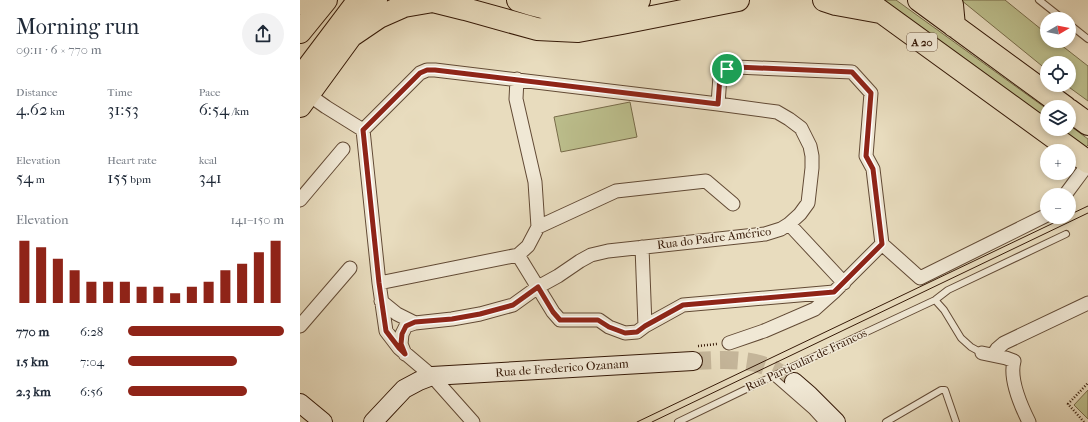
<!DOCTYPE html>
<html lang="en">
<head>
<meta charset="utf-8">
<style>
	body { margin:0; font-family:"IM FELL French Canon",serif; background:#f2f2f3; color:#1f2937; height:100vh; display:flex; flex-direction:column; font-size:15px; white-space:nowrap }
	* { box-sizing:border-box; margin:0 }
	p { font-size:13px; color:#747a83 }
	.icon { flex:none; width:22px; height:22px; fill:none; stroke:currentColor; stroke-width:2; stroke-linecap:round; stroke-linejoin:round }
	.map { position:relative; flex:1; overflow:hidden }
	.drawer { display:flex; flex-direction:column; background:#fff; width:300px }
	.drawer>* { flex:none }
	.needle { width:26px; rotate:80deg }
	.fabs { position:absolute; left:740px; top:12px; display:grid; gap:8px }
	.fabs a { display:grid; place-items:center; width:36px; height:36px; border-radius:50%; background:#fff; box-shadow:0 2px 6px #0003; font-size:20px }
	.pin { position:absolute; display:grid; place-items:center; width:34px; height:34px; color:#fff; margin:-17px; border:2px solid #fff; border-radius:50%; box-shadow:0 1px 4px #0007 }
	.round { display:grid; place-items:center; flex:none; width:42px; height:42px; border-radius:21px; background:#f2f2f3 }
	.head { display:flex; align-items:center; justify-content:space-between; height:68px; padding:0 16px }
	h1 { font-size:22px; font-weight:600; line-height:30px }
	.metrics { display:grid; grid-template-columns:repeat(3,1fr); gap:6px; height:68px; padding:4px 16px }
	.metrics div { display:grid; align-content:center }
	.metrics b { font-size:17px; font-weight:600 }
	.metrics small { font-size:11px; font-weight:400 }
	.metrics p { font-size:11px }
	.chart { height:112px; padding:8px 16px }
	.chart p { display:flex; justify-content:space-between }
	.chart svg { width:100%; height:72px; margin-top:4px; stroke:#8f2418; stroke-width:6 }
	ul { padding:0 16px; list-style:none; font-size:13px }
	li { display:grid; grid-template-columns:64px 48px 1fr; align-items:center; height:30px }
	li i { height:10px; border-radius:5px; background:#8f2418 }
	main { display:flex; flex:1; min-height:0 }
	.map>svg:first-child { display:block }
	.green { fill:#bcbf8d; stroke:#786c4a }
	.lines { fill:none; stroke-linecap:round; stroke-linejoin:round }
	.secondary-tunnel { stroke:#c4b599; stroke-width:18; stroke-dasharray:18 9; stroke-linecap:butt }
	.lane-casing { stroke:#624a35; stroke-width:8 }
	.street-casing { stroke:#624a35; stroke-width:15 }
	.secondary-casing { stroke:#351907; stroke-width:20 }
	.highway-casing { stroke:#351907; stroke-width:24 }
	.path { stroke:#351907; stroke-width:2.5; stroke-dasharray:1 2; stroke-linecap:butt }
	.lane { stroke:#f0e8d5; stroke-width:6 }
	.street { stroke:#f0e8d5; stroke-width:13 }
	.secondary { stroke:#f0e8d5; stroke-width:18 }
	.highway { stroke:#e8dcbe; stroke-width:22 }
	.tram { stroke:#351907; stroke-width:1 }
	.route-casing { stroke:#fff; stroke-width:8 }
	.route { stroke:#8f2418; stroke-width:5 }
	.labels { text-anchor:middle; stroke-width:3; stroke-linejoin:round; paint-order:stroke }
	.shield { fill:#f0e8d5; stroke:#6d5745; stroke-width:1 }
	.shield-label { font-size:11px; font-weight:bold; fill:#351907 }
	.street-label { font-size:12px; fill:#351907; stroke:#f0e8d5 }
</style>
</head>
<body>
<main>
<section class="drawer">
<div class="head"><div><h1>Morning run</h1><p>09:11 · 6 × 770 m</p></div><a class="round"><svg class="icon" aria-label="share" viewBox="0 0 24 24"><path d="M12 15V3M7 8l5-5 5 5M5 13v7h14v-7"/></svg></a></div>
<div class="metrics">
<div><p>Distance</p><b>4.62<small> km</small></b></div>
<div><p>Time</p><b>31:53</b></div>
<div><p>Pace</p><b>6:54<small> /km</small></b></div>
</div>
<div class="metrics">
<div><p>Elevation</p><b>54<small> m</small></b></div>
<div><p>Heart rate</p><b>155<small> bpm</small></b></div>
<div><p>kcal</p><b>341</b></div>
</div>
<div class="chart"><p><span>Elevation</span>141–150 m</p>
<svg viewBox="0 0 160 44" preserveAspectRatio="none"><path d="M5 44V6M15 44V10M25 44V17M35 44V24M45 44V31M55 44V31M65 44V31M75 44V34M85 44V34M95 44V38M105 44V34M115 44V31M125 44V24M135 44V20M145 44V13M155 44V6"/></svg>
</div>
<ul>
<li><b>770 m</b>6:28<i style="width:100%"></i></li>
<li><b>1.5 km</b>7:04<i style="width:70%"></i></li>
<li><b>2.3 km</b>6:56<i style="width:76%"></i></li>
</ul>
</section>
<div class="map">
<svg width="788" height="422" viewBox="0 0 788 422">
	<rect width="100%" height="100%" fill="#e8dcbe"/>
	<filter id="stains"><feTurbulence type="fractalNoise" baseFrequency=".005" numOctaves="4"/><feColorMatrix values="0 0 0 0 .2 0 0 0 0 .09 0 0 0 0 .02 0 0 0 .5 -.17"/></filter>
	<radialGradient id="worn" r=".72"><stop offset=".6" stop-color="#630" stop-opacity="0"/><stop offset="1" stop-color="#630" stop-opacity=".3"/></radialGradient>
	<path class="green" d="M583 0H596L747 109V120Z
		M661 0H705L747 34V41H756L788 66V101L766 85H769V63H747V70Z
		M330 102 337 137 261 152 254 117Z
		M769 125 788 139V145L785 148 759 129H769Z
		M788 390V419L774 405Z"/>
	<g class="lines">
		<path class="secondary-tunnel" d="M393 361C422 360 448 357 475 370 482 374 488 378 494 382"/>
		<g class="lane-casing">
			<path id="lane" d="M739 0 763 19
				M769 24 788 39
				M635 300 644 310 661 338 671 347 682 353
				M472 376 512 411 522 422
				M378 422 496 365 635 300 648 290 766 234
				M586 422 641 390H645L656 422"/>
		</g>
		<g class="street-casing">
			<path id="street" d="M9 95 26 107 63 130
				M418 104 420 76 427 69 436 67 552 72 571 93 566 156 573 169 582 244
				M63 130 120 73 127 70H135L418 104 477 112 489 119 501 128 510 146 512 156V168L508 203 500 214 489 224 481 229 465 234 308 251 291 255 280 261 258 276 238 287 213 305 180 314 152 319 115 323 106 326 102 334 101 344 105 354
				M63 130 79 283 86 331 99 348 132 376 173 422
				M765 195 788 164
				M0 200 43 149
				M489 224 544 283
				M238 227 316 191 406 181 433 204
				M342 247 345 326
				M218 255 253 312 260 320H299L309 327 325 333 337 332 345 326 383 305 534 292
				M79 283 218 255 228 246 238 227 235 182 216 99 217 79
				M81 301 97 314 115 323
				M0 326 50 268
				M429 343 464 331 515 309 534 292 582 244 620 278 747 215
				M682 353 706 358 714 361C709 379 721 406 729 422
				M693 355 697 349 704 343 788 303"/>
		</g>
		<g class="secondary-casing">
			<path id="secondary" d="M494 382 509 395 536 422
				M0 403 23 422
				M73 422 104 389 119 381 132 376 393 361"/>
		</g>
		<g class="highway-casing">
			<path id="highway" d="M218 0C233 5 250 10 267 11 291 11 315 4 339 0
				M524 0 536 4 580 12
				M565 0 788 162
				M619 0 765 107
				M647 0 652 5 654 26
				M0 3 1 0
				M0 32 26 0
				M51 36 79 17 104 6 133 1 165 9 237 29 278 31 322 23 438 0
				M0 78 58 1
				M0 106 51 36 76 0
				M769 110 788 124"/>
		</g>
		<path class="path" d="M398 346 417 344
			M784 422 768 404 788 383"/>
		<use href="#lane" class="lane"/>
		<use href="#street" class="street"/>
		<use href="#secondary" class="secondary"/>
		<use href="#highway" class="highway"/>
		<path class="tram" d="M769 215 788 206
			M337 422 766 217
			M352 422 788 213"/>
	</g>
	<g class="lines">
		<g class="route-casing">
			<path id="route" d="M436 67 552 72 571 93 566 156 573 169 582 244 534 292 383 305 345 326 337 332 325 333 309 327 298 320H260L253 312 238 287 213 305 180 314 152 319 115 322 106 326 102 334 101 344 105 354 99 348 86 331 79 283 63 130 120 73 127 70H135L418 104 420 76 427 69Z"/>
		</g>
		<use href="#route" class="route"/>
	</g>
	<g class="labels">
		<rect class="shield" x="607" y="33" width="30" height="18" rx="3"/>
		<g class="shield-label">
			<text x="622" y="46">A 20</text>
		</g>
		<g class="street-label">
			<text transform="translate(414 238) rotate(-7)" y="4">Rua do Padre Américo</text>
			<text transform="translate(506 360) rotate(-25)" y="4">Rua Particular de Francos</text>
			<text transform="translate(262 368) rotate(-4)" y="4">Rua de Frederico Ozanam</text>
		</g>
	</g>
	<rect width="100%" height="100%" filter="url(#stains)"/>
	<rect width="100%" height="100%" fill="url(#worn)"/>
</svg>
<div class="fabs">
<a><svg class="needle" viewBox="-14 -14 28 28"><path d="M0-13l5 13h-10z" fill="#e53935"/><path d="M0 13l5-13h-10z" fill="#747a83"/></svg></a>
<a><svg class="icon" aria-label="locate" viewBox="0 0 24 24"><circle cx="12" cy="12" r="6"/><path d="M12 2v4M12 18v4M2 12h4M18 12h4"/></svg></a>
<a><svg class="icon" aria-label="layers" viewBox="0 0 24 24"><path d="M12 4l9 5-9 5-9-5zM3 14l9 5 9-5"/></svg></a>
<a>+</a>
<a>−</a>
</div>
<div class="pin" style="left:427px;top:69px;background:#1e9e55"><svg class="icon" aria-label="arrive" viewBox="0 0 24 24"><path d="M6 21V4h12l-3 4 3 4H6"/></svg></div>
</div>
</main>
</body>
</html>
